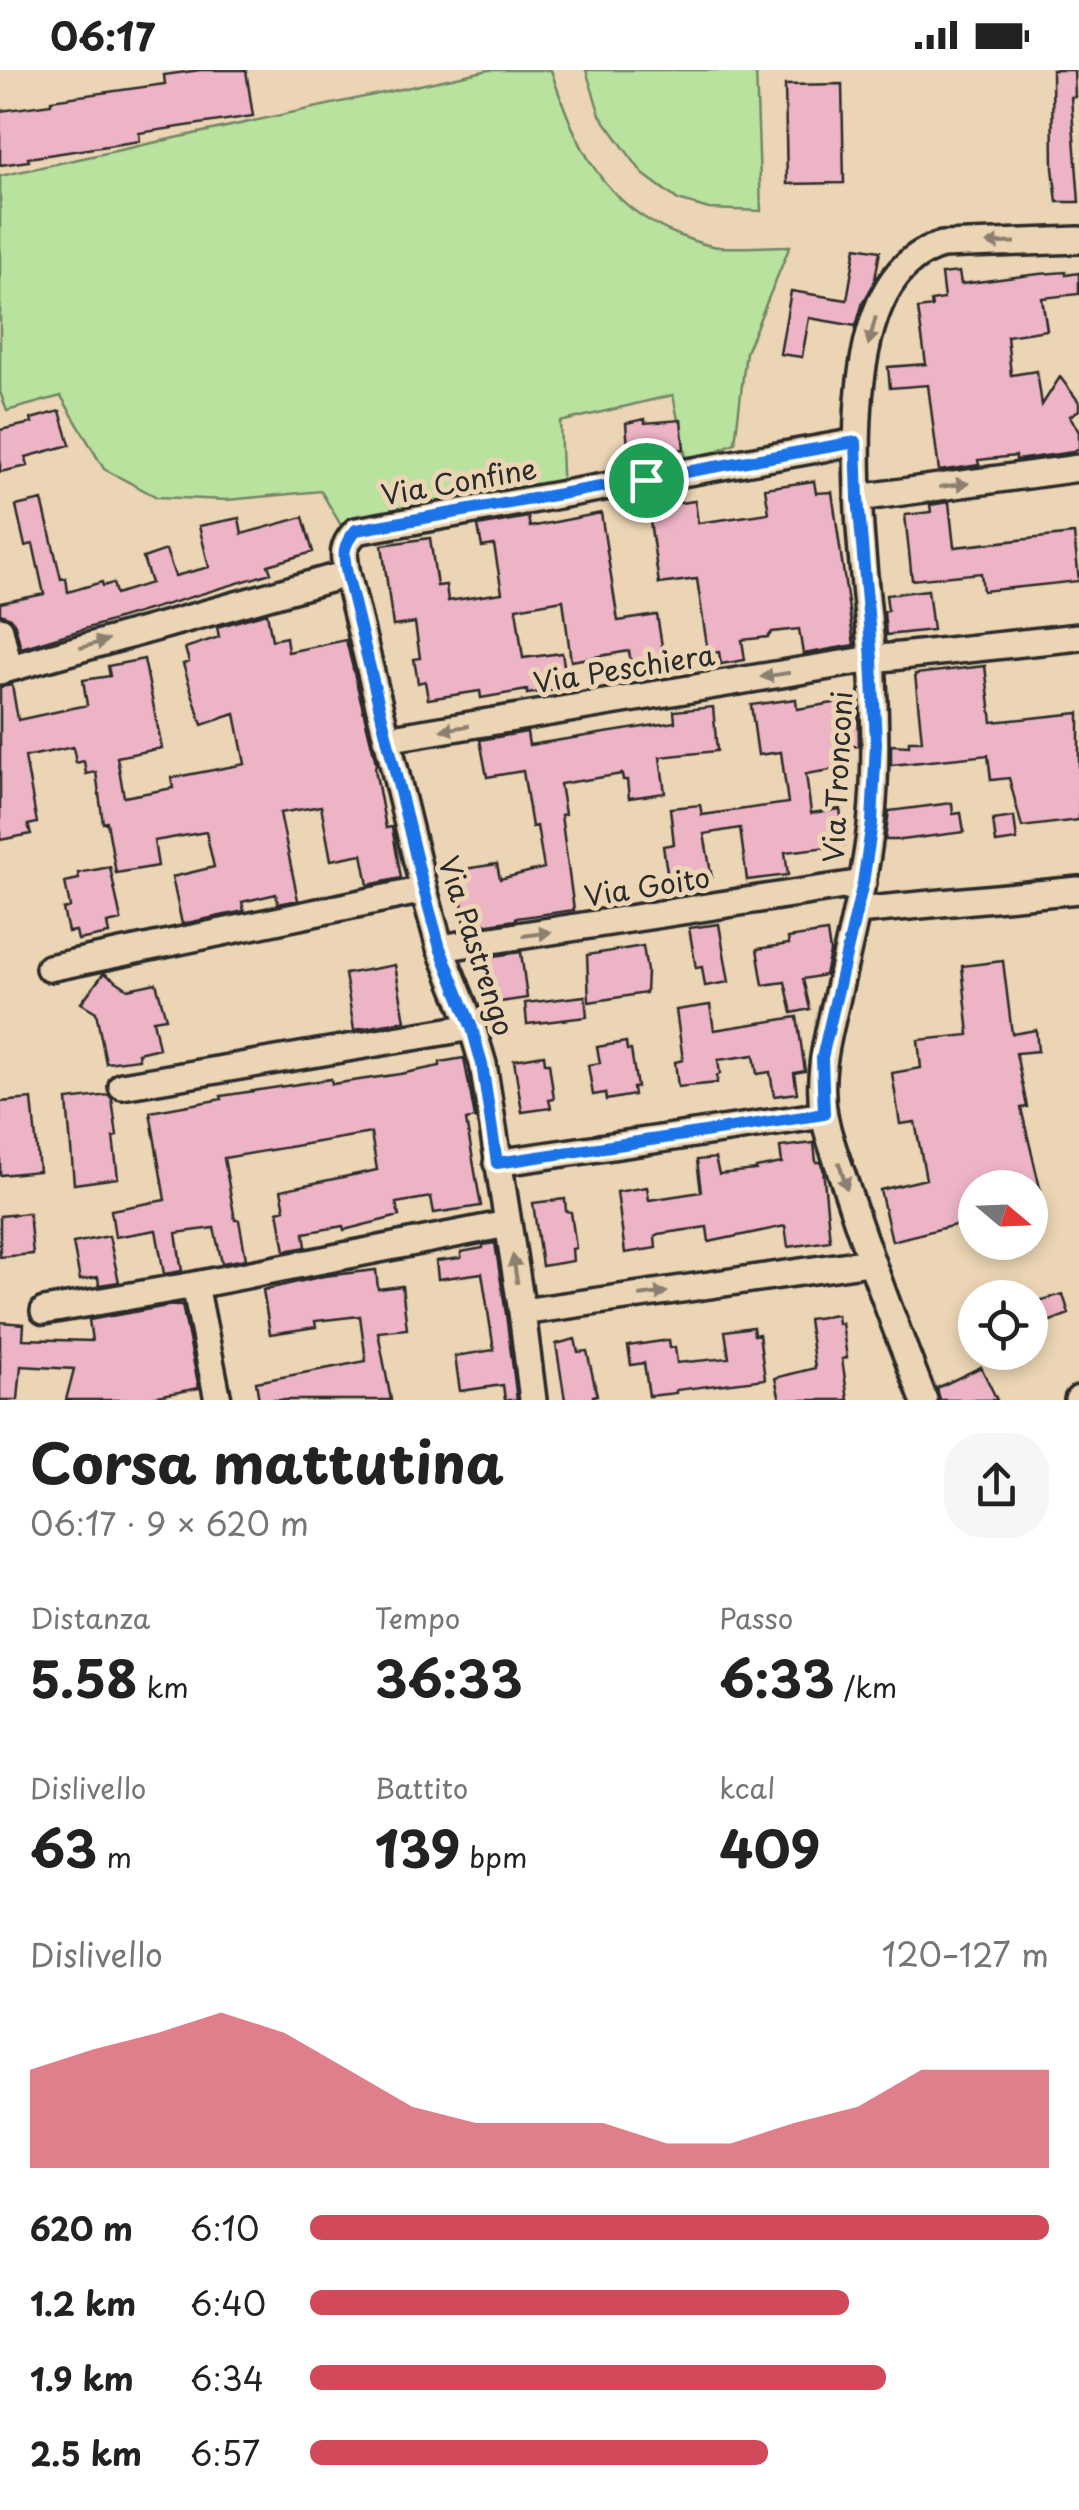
<!DOCTYPE html>
<html lang="it">
<head>
<meta charset="utf-8">
<style>
	body { margin:0; font-family:"Playpen Sans",sans-serif; background:#f6f6f6; color:#222; height:100vh; display:flex; flex-direction:column; font-size:38px; white-space:nowrap }
	* { box-sizing:border-box; margin:0 }
	p { font-size:32px; color:#767676 }
	.icon { flex:none; width:55px; height:55px; fill:none; stroke:currentColor; stroke-width:2; stroke-linecap:round; stroke-linejoin:round }
	.map { position:relative; height:1330px; overflow:hidden }
	.drawer { display:flex; flex-direction:column; background:#fff; flex:1 }
	.drawer>* { flex:none }
	.needle { width:65px; rotate:109deg }
	.buttons { position:absolute; left:958px; top:1100px; display:grid; gap:20px }
	.buttons a { display:grid; place-items:center; width:90px; height:90px; border-radius:50%; background:#fff; box-shadow:0 5px 15px #0003; font-size:50px }
	.pin { position:absolute; display:grid; place-items:center; width:85px; height:85px; color:#fff; margin:-42px; border:5px solid #fff; border-radius:50%; box-shadow:0 2px 10px #0007 }
	.round { display:grid; place-items:center; flex:none; width:105px; height:105px; border-radius:40px; background:#f6f6f6 }
	.summary { display:flex; align-items:center; justify-content:space-between; height:170px; padding:0 30px }
	h1 { font-size:55px; font-weight:700; line-height:75px }
	.stats { display:grid; grid-template-columns:repeat(3,1fr); gap:15px; height:170px; padding:10px 30px }
	.stats div { display:grid; align-content:center }
	.stats b { font-size:50px; font-weight:700 }
	.stats small { font-size:28px; font-weight:400 }
	.stats p { font-size:28px }
	.chart { height:280px; padding:20px 30px }
	.chart p { display:flex; justify-content:space-between }
	.chart svg { width:100%; height:180px; margin-top:10px; fill:#d1495b; opacity:.7 }
	ul { padding:0 30px; list-style:none; font-size:32px }
	li { display:grid; grid-template-columns:160px 120px 1fr; align-items:center; height:75px }
	li i { height:25px; border-radius:12px; background:#d1495b }
	.status { display:flex; justify-content:space-between; align-items:center; height:70px; padding:0 50px; background:#fff; direction:ltr }
	.status svg { height:28px; fill:currentColor }
	.map>svg:first-child { display:block }
	.green { fill:#b9e29f; stroke:#728665; stroke-width:2.5 }
	.building { fill:#edb4c5; stroke:#2b2b2b; stroke-width:2.5 }
	.lines { fill:none; stroke-linecap:round; stroke-linejoin:round }
	.minor-casing { stroke:#2b2b2b; stroke-width:32 }
	.minor { stroke:#ebd5b4; stroke-width:25 }
	.oneway { fill:#8b8070 }
	.route-casing { stroke:#fff; stroke-width:20 }
	.route { stroke:#1a73e8; stroke-width:12 }
	.labels { text-anchor:middle; stroke-width:10; stroke-linejoin:round; paint-order:stroke }
	.street-label { font-size:28px; fill:#2b2b2b; stroke:#ebd5b4 }
</style>
</head>
<body>
<div class="status"><b>06:17</b><svg viewBox="0 0 49 12"><path d="M0 12V9h3v3zM5 12V6h3v6zM10 12V3h3v9zM15 12V0h3v12zM26 1h20v11H26zM47 4h2v5h-2z"/></svg></div>
<div class="map">
<svg width="1079" height="1330" viewBox="0 0 1079 1330">
	<rect width="100%" height="100%" fill="#ebd5b4"/>
	<filter id="ink" filterUnits="userSpaceOnUse"><feTurbulence type="fractalNoise" baseFrequency=".01" numOctaves="2"/><feDisplacementMap in="SourceGraphic" scale="20" xChannelSelector="R" yChannelSelector="G"/><feConvolveMatrix kernelMatrix="1 2 1 2 8 2 1 2 1" color-interpolation-filters="sRGB"/></filter>
	<g filter="url(#ink)">
		<path class="green" d="M489 0H551C574 72 602 135 676 164 690 170 706 176 720 177 743 178 767 176 790 176L746 282 735 373 687 394 673 325 560 352 563 426 343 459 321 421 227 430 157 427 104 399 61 326 7 341 0 322V106Z
			M586 0H756L761 141 709 139 678 130 643 104 600 45Z"/>
		<path class="building" d="M200 0H246L253 46 139 63 140 71 28 88 29 91 0 95V41L51 34V30L165 14 164 5Z
			M1052 0H1074L1075 27H1071L1079 132H1057L1053 98Z
			M842 14 844 113 787 114 785 15Z
			M856 177 880 181 874 215 863 232 856 256 809 248 802 287 780 284 791 221 847 230Z
			M959 202 961 214 1039 204 1066 202V205L1079 203V224L1042 228 1047 260 1007 266 1011 305 1037 301 1042 335 1060 307 1079 332V340L1070 346 1079 362V379L1073 382 1016 390V386L978 390 979 395 939 401 928 315 890 318 888 297 926 294 918 239 932 237 931 231 944 229 941 204Z
			M60 341 70 375 26 387 28 396 0 402V360L32 353 31 349Z
			M645 349V353L681 350 684 379 648 382V388L629 390 626 353Z
			M814 411 816 423 832 422 854 575 803 584 799 559 772 562 768 567 742 570 745 590 721 594 719 582 708 583 697 509 659 514 648 437 695 431 698 453 769 443 765 418Z
			M42 430 61 509 66 508 68 522 102 512 103 516 113 513 116 524 151 513 143 488 166 480 175 506 209 497 199 456 239 448 242 464 303 447 313 482 268 495 271 503 21 578 15 555 11 548 0 544V533L44 524 33 474 25 476 16 436Z
			M949 432 954 477 1074 464 1079 511 983 521 981 503 912 510 905 445 931 442 930 435Z
			M601 443 618 551 657 545 666 601 633 606 629 581 571 591 563 530 516 538 523 588 562 583 568 618 527 624V620L481 628 480 621 428 629 425 611 418 613 414 589 420 588 415 553 393 556 382 475 430 468 437 516 446 515 448 531 502 523 494 475 482 477 478 456 528 447 530 457Z
			M928 520 933 560 886 565 884 541 888 540 886 525Z
			M267 543 272 570 286 567 288 582 346 570 376 693 375 699 386 758 392 757 401 808 368 815 362 784 331 790 321 736 280 743 298 830 278 834 276 824 242 832 244 841 182 854 172 807 214 797 206 762 154 771 158 796 116 803 107 752 103 753 96 702 86 704 84 691 76 693 73 677 25 687 37 753 28 755 31 764 0 770V617L12 615 18 650 87 635 83 610 110 606 108 596 144 589 162 678 117 687 124 727 173 718 171 708 245 694 235 644 202 655 183 594 189 592 185 578 219 567 217 557Z
			M985 596 992 652 1079 643V750L1022 757 1009 708 991 710 988 685 891 695V675L909 676V671H922L915 604Z
			M796 629 797 639 858 629 859 676 846 677 849 697 806 704 811 743 840 739 845 775 785 782 788 805 747 810 740 758 704 764 712 808 669 815 663 776 674 774 670 738 700 735 702 745 788 733 781 682 758 685 751 635Z
			M713 637 717 681 660 687 665 723 629 728 627 710H623L622 704 560 714 565 744 561 745 574 840 516 848V850L482 855V853L465 856 458 800 497 794 500 809 544 798 537 756 532 757 523 701 487 707 480 670 527 662 529 675 675 652 674 641Z
			M952 733 953 744 961 743 964 762 902 770H885L889 741Z
			M1014 747 1017 770 996 773 993 750Z
			M110 797 121 850 107 853 109 864 78 870 76 861 68 862 63 839 70 837 65 812 79 809 78 803Z
			M719 854 729 912 705 916 702 897 696 898 689 858Z
			M827 862 830 882 825 905 803 909 810 939 792 943 785 912 763 915 757 879 789 874 788 868Z
			M643 876 647 901 646 923 589 932 587 885Z
			M521 882 527 928 493 933 487 887Z
			M1003 891 1012 964 1036 960 1038 981 1016 983 1027 1037 1021 1038 1040 1118H975V1150L892 1171 880 1120 926 1109 915 1052 900 1054 892 1003 921 998 918 970 969 965 962 896Z
			M395 895 405 951 354 960 345 904Z
			M104 903 128 919 156 913 166 948 153 950 159 978 138 983 139 989 106 993 96 942 81 933Z
			M585 926 587 947 527 954 525 933Z
			M710 935 714 960 797 947 805 1001 794 1003 797 1023 774 1026 770 1002 757 1004 754 985 718 990 720 1004 717 1006V1013L678 1017 675 992 683 990 676 940Z
			M626 972 627 980H631L637 1017 633 1018 634 1025 606 1030 605 1023 593 1025 588 995 600 993 597 977Z
			M544 985 545 993H549L554 1029 549 1030 551 1038 522 1042 514 990Z
			M464 988 475 1048 466 1050 481 1136 434 1143 431 1127 396 1133 399 1146 344 1160 343 1156 304 1163 306 1177 285 1181 278 1141 285 1139 281 1120 377 1100 371 1063 224 1088 235 1150H239L246 1189 222 1193 214 1158 176 1163 182 1201 164 1204 156 1160 115 1167 111 1140 165 1130 150 1042 222 1029 221 1026 331 1009 332 1014 400 1004 440 996V992Z
			M109 1025 112 1029 117 1066 113 1067 118 1108 74 1114 67 1030Z
			M32 1029 39 1101 0 1105V1032Z
			M814 1073 816 1092H820L823 1098 830 1171 788 1177 785 1156 709 1172 707 1157 658 1164 655 1166 656 1178 625 1183 617 1122 647 1117 649 1130 701 1122 697 1090 715 1088 719 1104 756 1100V1098L782 1093 780 1077Z
			M565 1129 566 1141 571 1142 576 1178 572 1179 573 1191 542 1196 533 1133Z
			M29 1143 33 1184 0 1187V1146Z
			M109 1166 119 1212 99 1215 98 1207 80 1210 73 1173Z
			M495 1173 506 1244 517 1330H505L503 1315 460 1321 455 1286 494 1280 482 1203 438 1209 436 1191 461 1188V1182L483 1178V1175Z
			M376 1200 378 1219 402 1216 407 1259 378 1262 391 1330H259L256 1312 366 1291 360 1246 315 1251 316 1257 270 1264 263 1220 324 1206Z
			M1063 1224 1069 1244 1043 1254 1035 1232Z
			M173 1235H182L199 1318 147 1328V1330H66L74 1299 21 1296 18 1330H0V1252L24 1254 23 1269 92 1271 89 1250Z
			M837 1245 838 1254 842 1253 847 1288 842 1289 848 1330H780L775 1308 815 1298 808 1249Z
			M753 1257 754 1265 759 1264 765 1309 676 1320V1323L649 1326 644 1293 631 1295 628 1276 669 1270 670 1278 675 1277 677 1293 729 1288 725 1261Z
			M575 1269 578 1282 587 1281 597 1325 593 1326 594 1330H565L556 1274Z
			M981 1297 997 1330H940L937 1318Z"/>
		<g class="lines">
			<g class="minor-casing">
				<path id="minor" d="M858 428 1079 398
					M0 560 9 598
					M0 601 347 504
					M386 669 872 589 1079 567
					M857 841 1079 820
					M440 878 863 813
					M49 898 424 820
					M122 1016 472 957
					M497 1093 824 1045
					M44 1241 195 1215
					M522 1242 870 1192
					M218 1330 195 1215 507 1154
					M533 1330 522 1242 483 994 472 957 440 878 424 820 347 504C343 483 342 476 356 461L857 372
					M924 1330C896 1259 869 1189 846 1117 839 1094 828 1069 824 1045 816 1001 830 960 839 918 851 864 865 810 871 755 877 700 875 643 872 588 865 494 817 208 942 175L1079 170
					M1078 1330 1079 1329"/>
			</g>
			<use href="#minor" class="minor"/>
		</g>
		<defs><path id="oneway-solid" d="M-6-.8H1V-3.2L6.5 0L1 3.2V.8H-6Z" transform="scale(2.5)"/></defs>
		<g class="oneway">
			<use href="#oneway-solid" transform="translate(1001 173) rotate(178)"/>
			<use href="#oneway-solid" transform="translate(872 261) rotate(105)"/>
			<use href="#oneway-solid" transform="translate(954 415) rotate(-8)"/>
			<use href="#oneway-solid" transform="translate(94 574) rotate(-16)"/>
			<use href="#oneway-solid" transform="translate(775 605) rotate(171)"/>
			<use href="#oneway-solid" transform="translate(455 658) rotate(171)"/>
			<use href="#oneway-solid" transform="translate(537 864) rotate(-8)"/>
			<use href="#oneway-solid" transform="translate(843 1106) rotate(73)"/>
			<use href="#oneway-solid" transform="translate(515 1199) rotate(-99)"/>
			<use href="#oneway-solid" transform="translate(653 1224) rotate(-8)"/>
		</g>
	</g>
	<g class="lines" filter="url(#ink)">
		<g class="route-casing">
			<path id="route" d="M856 372 858 428 872 589 876 673 872 753 863 813 822 988 824 1044 497 1093 482 994 472 958 440 878 424 820 347 504C343 483 342 476 356 460Z"/>
		</g>
		<use href="#route" class="route"/>
	</g>
	<g class="labels">
		<g class="street-label">
			<text transform="translate(459 412) rotate(-10)" y="10">Via Confine</text>
			<text transform="translate(624 599) rotate(-9)" y="10">Via Peschiera</text>
			<text transform="translate(838 707) rotate(-87)" y="10">Via Tronconi</text>
			<text transform="translate(647 817) rotate(-9)" y="10">Via Goito</text>
			<text transform="translate(476 876) rotate(72)" y="10">Via Pastrengo</text>
		</g>
	</g>
</svg>
<div class="buttons">
<a><svg class="needle" viewBox="-14 -14 28 28"><path d="M0-13l5 13h-10z" fill="#e53935"/><path d="M0 13l5-13h-10z" fill="#767676"/></svg></a>
<a><svg class="icon" aria-label="locate" viewBox="0 0 24 24"><circle cx="12" cy="12" r="6"/><path d="M12 2v4M12 18v4M2 12h4M18 12h4"/></svg></a>
</div>
<div class="pin" style="left:646px;top:410px;background:#1e9e55"><svg class="icon" aria-label="arrive" viewBox="0 0 24 24"><path d="M6 21V4h12l-3 4 3 4H6"/></svg></div>
</div>
<section class="drawer">
<div class="summary"><div><h1>Corsa mattutina</h1><p>06:17 · 9 × 620 m</p></div><a class="round"><svg class="icon" aria-label="share" viewBox="0 0 24 24"><path d="M12 15V3M7 8l5-5 5 5M5 13v7h14v-7"/></svg></a></div>
<div class="stats">
<div><p>Distanza</p><b>5.58<small> km</small></b></div>
<div><p>Tempo</p><b>36:33</b></div>
<div><p>Passo</p><b>6:33<small> /km</small></b></div>
</div>
<div class="stats">
<div><p>Dislivello</p><b>63<small> m</small></b></div>
<div><p>Battito</p><b>139<small> bpm</small></b></div>
<div><p>kcal</p><b>409</b></div>
</div>
<div class="chart"><p><span>Dislivello</span>120–127 m</p>
<svg viewBox="0 0 160 44" preserveAspectRatio="none"><path d="M0 44V20L10 15L20 11L30 6L40 11L50 20L60 29L70 33L80 33L90 33L100 38L110 38L120 33L130 29L140 20L150 20L160 20V44z"/></svg>
</div>
<ul>
<li><b>620 m</b>6:10<i style="width:100%"></i></li>
<li><b>1.2 km</b>6:40<i style="width:73%"></i></li>
<li><b>1.9 km</b>6:34<i style="width:78%"></i></li>
<li><b>2.5 km</b>6:57<i style="width:62%"></i></li>
</ul>
</section>
</body>
</html>
